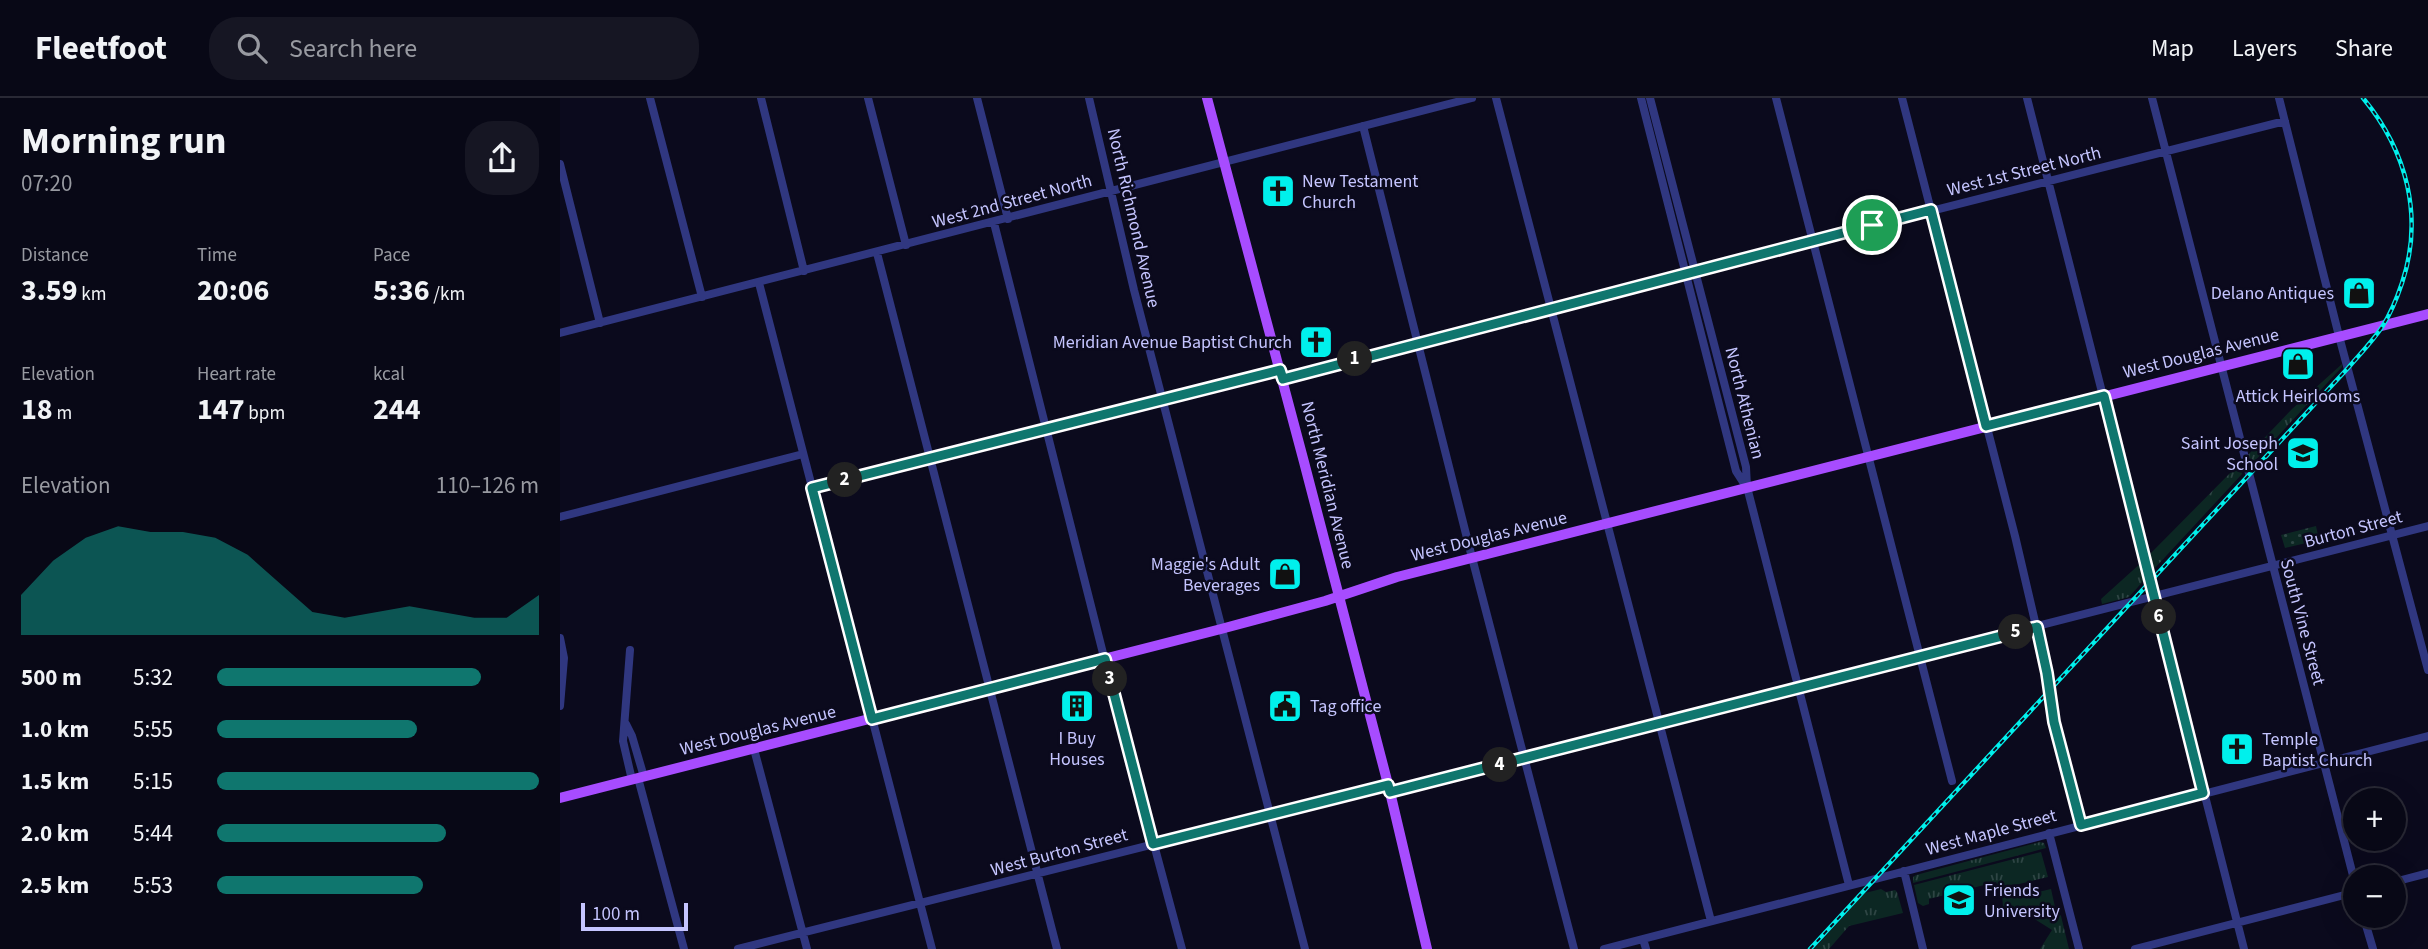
<!DOCTYPE html>
<html lang="en">
<head>
<meta charset="utf-8">
<style>
	body { margin:0; font-family:"Source Sans 3",sans-serif; background:#161623; color:#f1f3f6; height:100vh; display:flex; flex-direction:column; font-size:26px; white-space:nowrap }
	* { box-sizing:border-box; margin:0 }
	p { font-size:23px; color:#989aa1 }
	.icon { flex:none; width:38px; height:38px; fill:none; stroke:currentColor; stroke-width:2; stroke-linecap:round; stroke-linejoin:round }
	.map { position:relative; flex:1; overflow:hidden }
	.side { display:flex; flex-direction:column; background:#080816; width:560px }
	.side>* { flex:none }
	.buttons { position:absolute; left:1783px; top:690px; display:grid; gap:14px }
	.buttons a { display:grid; place-items:center; width:63px; height:63px; border-radius:50%; background:#080816; box-shadow:0 7px 28px #0002,0 0 0 2px #292935; font-size:35px }
	.scale { position:absolute; left:21px; bottom:18px; width:107px; box-sizing:border-box; padding-left:7px; border:4px solid #c5c5ff; border-top:0; font-size:19px; line-height:24px; white-space:nowrap; color:#c5c5ff; -webkit-text-stroke:5px #0b0a1d; paint-order:stroke }
	.pin { position:absolute; display:grid; place-items:center; width:60px; height:60px; color:#fff; margin:-30px; border:4px solid #fff; border-radius:50%; box-shadow:0 2px 7px #0007 }
	.km { position:absolute; width:35px; height:35px; margin:-18px; border-radius:50%; background:#222; color:#fff; font-size:19px; line-height:35px; text-align:center }
	.round { display:grid; place-items:center; flex:none; width:74px; height:74px; border-radius:28px; background:#161623 }
	.overview { display:flex; align-items:center; justify-content:space-between; height:119px; padding:0 21px }
	h1 { font-size:38px; font-weight:700; line-height:52px }
	.stats { display:grid; grid-template-columns:repeat(3,1fr); gap:10px; height:119px; padding:7px 21px }
	.stats div { display:grid; align-content:center }
	.stats b { font-size:30px; font-weight:700 }
	.stats small { font-size:19px; font-weight:400 }
	.stats p { font-size:19px }
	.chart { height:196px; padding:14px 21px }
	.chart p { display:flex; justify-content:space-between }
	.chart svg { width:100%; height:126px; margin-top:7px; fill:#0f766e; opacity:.7 }
	ul { padding:0 21px; list-style:none; font-size:23px }
	li { display:grid; grid-template-columns:112px 84px 1fr; align-items:center; height:52px }
	li i { height:18px; border-radius:9px; background:#0f766e }
	header { display:flex; align-items:center; gap:42px; box-sizing:border-box; height:98px; padding:0 35px; background:#080816; border-bottom:2px solid #292935 }
	header strong { font-size:33px }
	nav { display:flex; gap:38px; margin-inline-start:auto; font-size:24px }
	.search { width:490px; height:63px; background:#161623; display:flex; align-items:center; gap:18px; box-sizing:border-box; padding:0 24px; border-radius:28px; color:#989aa1; font-size:26px }
	main { display:flex; flex:1; min-height:0 }
	.map>svg:first-child { display:block }
	.grass { fill:url(#grass-tufts) }
	.park { fill:url(#park-dots) }
	.lines { fill:none; stroke-linecap:round; stroke-linejoin:round }
	.minor { stroke:#303780; stroke-width:8 }
	.major { stroke:#a74cff; stroke-width:10 }
	.rail-casing { stroke:#00f0ec; stroke-width:4.5 }
	.rail { stroke:#0b0a1d; stroke-width:2; stroke-dasharray:5; stroke-linecap:butt }
	.route-casing { stroke:#fff; stroke-width:14 }
	.route { stroke:#0f766e; stroke-width:9 }
	.labels { text-anchor:middle; stroke-width:5; stroke-linejoin:round; paint-order:stroke }
	.street-label { font-size:18px; fill:#c5c5ff; stroke:#0b0a1d }
	.poi-label { font-size:18px; fill:#c5c5ff; stroke:#0b0a1d; text-anchor:start }
</style>
</head>
<body>
<header>
<strong>Fleetfoot</strong>
<div class="search"><svg class="icon" aria-label="search" viewBox="0 0 24 24"><circle cx="10" cy="10" r="6"/><path d="M15 15l6 6"/></svg>Search here</div>
<nav><a>Map</a><a>Layers</a><a>Share</a></nav>
</header>
<main>
<section class="side">
<div class="overview"><div><h1>Morning run</h1><p>07:20</p></div><a class="round"><svg class="icon" aria-label="share" viewBox="0 0 24 24"><path d="M12 15V3M7 8l5-5 5 5M5 13v7h14v-7"/></svg></a></div>
<div class="stats">
<div><p>Distance</p><b>3.59<small> km</small></b></div>
<div><p>Time</p><b>20:06</b></div>
<div><p>Pace</p><b>5:36<small> /km</small></b></div>
</div>
<div class="stats">
<div><p>Elevation</p><b>18<small> m</small></b></div>
<div><p>Heart rate</p><b>147<small> bpm</small></b></div>
<div><p>kcal</p><b>244</b></div>
</div>
<div class="chart"><p><span>Elevation</span>110–126 m</p>
<svg viewBox="0 0 160 44" preserveAspectRatio="none"><path d="M0 44V30L10 18L20 10L30 6L40 8L50 8L60 10L70 16L80 26L90 36L100 38L110 36L120 34L130 36L140 38L150 38L160 30V44z"/></svg>
</div>
<ul>
<li><b>500 m</b>5:32<i style="width:82%"></i></li>
<li><b>1.0 km</b>5:55<i style="width:62%"></i></li>
<li><b>1.5 km</b>5:15<i style="width:100%"></i></li>
<li><b>2.0 km</b>5:44<i style="width:71%"></i></li>
<li><b>2.5 km</b>5:53<i style="width:64%"></i></li>
</ul>
</section>
<div class="map">
<svg width="1868" height="851" viewBox="0 0 1868 851">
	<defs>
		<pattern id="grass-tufts" width="24" height="20" patternUnits="userSpaceOnUse" patternTransform="scale(1.75)"><rect width="24" height="20" fill="#0c2723"/><path d="M3 7l-1-3M5 7V3M7 7l1-3M15 17l-1-3M17 17v-4M19 17l1-3" fill="none" stroke="#2e4544"/></pattern>
		<pattern id="park-dots" width="8" height="8" patternUnits="userSpaceOnUse" patternTransform="scale(1.75)"><rect width="8" height="8" fill="#0c2723"/><path d="M2 2h.1M6 6h.1" fill="none" stroke="#2e4544" stroke-width="1.8" stroke-linecap="round"/></pattern>
	</defs>
	<rect width="100%" height="100%" fill="#0b0a1d"/>
	<path class="grass" d="M1782 266V269L1691 367 1688 357 1732 311Z
		M1680 365 1682 376 1594 471 1590 456Z
		M1582 464 1586 480 1569 499 1542 506 1541 501Z
		M1480 744 1484 745 1486 750 1353 785V779L1356 777Z
		M1481 754 1488 779 1459 786 1438 788 1436 784 1369 801V806L1363 808 1358 805 1354 787Z
		M1321 791 1326 794 1335 792 1337 794 1343 815 1289 828 1269 851H1254L1305 795Z
		M1491 791 1495 809 1469 815 1450 807 1443 809 1442 796 1465 797Z
		M1495 811 1501 818 1509 851H1480L1492 832 1473 820 1471 817Z"/>
	<path class="park" d="M1756 428 1759 442 1725 450 1721 437Z"/>
	<g class="lines">
		<path class="minor" d="M90 0 142 199
			M201 0 244 173
			M308 0 346 147
			M417 0 448 121
			M529 0 574 192 745 851
			M936 0 1151 823
			M1081 0 1176 373 1185 387
			M1090 0 1186 369 1187 389 1289 787
			M1216 0 1392 683
			M1342 0 1455 438 1487 575 1494 624 1521 727
			M1467 0 1684 851
			M1592 0 1796 789
			M1719 0 1779 238 1868 572
			M803 28 909 448 1014 851
			M0 66 40 225
			M434 125 548 575 622 851
			M317 155 497 851
			M199 185 372 851
			M0 235 912 0
			M723 281 1135 173 1725 23
			M252 390 721 272
			M0 419 243 356
			M0 540 4 560 0 608
			M70 552 63 643 72 682
			M66 626 72 638 84 679
			M194 651 247 851
			M78 680 124 851
			M830 694 1868 428
			M1489 735 1519 851
			M1344 773 1363 851
			M1834 784 1868 775
			M1803 817 1813 851
			M1083 841 1086 851
			M178 851 828 687
			M1044 851 1868 638
			M1575 851 1796 794"/>
		<path class="major" d="M647 0 744 364 830 694 867 851
			M0 700 661 531 765 503 837 479 1868 216"/>
		<g class="rail-casing">
			<path id="rail" d="M1250 851 1788 270C1800 256 1812 244 1822 229 1831 215 1837 200 1842 185 1864 119 1847 53 1803 0"/>
		</g>
		<use href="#rail" class="rail"/>
	</g>
	<g class="lines">
		<g class="route-casing">
			<path id="route" d="M1371 112 1426 328 1544 298 1643 695 1521 727 1494 624 1487 575 1477 529 830 694 828 687 593 746 545 561 312 621 252 390 720 272 723 281Z"/>
		</g>
		<use href="#route" class="route"/>
	</g>
	<defs>
		<g id="church-square" transform="scale(1.75)"><rect x="-9" y="-9" width="18" height="18" rx="4" fill="#00f0ec" stroke="#0b0a1d"/><path d="M-1.2-6h2.4v3.5h3.3v2.4h-3.3V6h-2.4V-.1h-3.3v-2.4h3.3Z" fill="#111"/></g>
		<g id="shop-square" transform="scale(1.75)"><rect x="-9" y="-9" width="18" height="18" rx="4" fill="#00f0ec" stroke="#0b0a1d"/><path d="M-5-2.5h2.3a2.7 3.5 0 0 1 5.4 0H5L5.5 6h-11ZM-1.5-2.5h3a1.5 2.3 0 0 0-3 0Z" fill="#111"/></g>
		<g id="school-square" transform="scale(1.75)"><rect x="-9" y="-9" width="18" height="18" rx="4" fill="#00f0ec" stroke="#0b0a1d"/><path d="M0-5L7-2L0 1L-7-2ZM-4 1L0 2.5L4 1V4Q0 6-4 4Z" fill="#111"/></g>
		<g id="building-square" transform="scale(1.75)"><rect x="-9" y="-9" width="18" height="18" rx="4" fill="#00f0ec" stroke="#0b0a1d"/><path d="M-4-6H4V6H1V3H-1V6H-4ZM-2.5-4.3h1.7v1.8h-1.7ZM.8-4.3h1.7v1.8H.8ZM-2.5-1h1.7V.8h-1.7ZM.8-1h1.7V.8H.8Z" fill="#111"/></g>
		<g id="civic-square" transform="scale(1.75)"><rect x="-9" y="-9" width="18" height="18" rx="4" fill="#00f0ec" stroke="#0b0a1d"/><path d="M-.6-6.5H3V-4.5H.6V-3L4-1V1h2V6H-6V1h2V-1L-.6-3ZM-1.2 2.5V6h2.4V2.5Z" fill="#111"/></g>
		<g id="university-square" transform="scale(1.75)"><rect x="-9" y="-9" width="18" height="18" rx="4" fill="#00f0ec" stroke="#0b0a1d"/><path d="M0-5L7-2L0 1L-7-2ZM-4 1L0 2.5L4 1V4Q0 6-4 4Z" fill="#111"/></g>
	</defs>
	<g fill-rule="evenodd">
		<use href="#church-square" x="718" y="93"/>
		<use href="#shop-square" x="1799" y="195"/>
		<use href="#church-square" x="756" y="244"/>
		<use href="#shop-square" x="1738" y="266"/>
		<use href="#school-square" x="1743" y="355"/>
		<use href="#shop-square" x="725" y="476"/>
		<use href="#building-square" x="517" y="608"/>
		<use href="#civic-square" x="725" y="608"/>
		<use href="#church-square" x="1677" y="651"/>
		<use href="#university-square" x="1399" y="802"/>
	</g>
	<g class="labels">
		<g class="street-label">
			<text transform="translate(1464 73) rotate(-14)" y="6">West 1st Street North</text>
			<text transform="translate(452 103) rotate(-15)" y="6">West 2nd Street North</text>
			<text transform="translate(574 120) rotate(77)" y="6">North Richmond Avenue</text>
			<text transform="translate(1641 255) rotate(-14)" y="6">West Douglas Avenue</text>
			<text transform="translate(1185 305) rotate(76)" y="6">North Athenian</text>
			<text transform="translate(768 387) rotate(76)" y="6">North Meridian Avenue</text>
			<text transform="translate(1793 431) rotate(-15)" y="6">Burton Street</text>
			<text transform="translate(929 438) rotate(-14)" y="6">West Douglas Avenue</text>
			<text transform="translate(1743 524) rotate(75)" y="6">South Vine Street</text>
			<text transform="translate(198 632) rotate(-14)" y="6">West Douglas Avenue</text>
			<text transform="translate(1431 734) rotate(-15)" y="6">West Maple Street</text>
			<text transform="translate(499 754) rotate(-15)" y="6">West Burton Street</text>
		</g>
		<g class="poi-label">
			<text x="742" y="89">New Testament<tspan x="742" dy="21">Church</tspan></text>
			<text x="1774" y="201" text-anchor="end">Delano Antiques</text>
			<text x="732" y="250" text-anchor="end">Meridian Avenue Baptist Church</text>
			<text x="1738" y="304" text-anchor="middle">Attick Heirlooms</text>
			<text x="1718" y="351" text-anchor="end">Saint Joseph<tspan x="1718" dy="21">School</tspan></text>
			<text x="700" y="472" text-anchor="end">Maggie's Adult<tspan x="700" dy="21">Beverages</tspan></text>
			<text x="750" y="614">Tag office</text>
			<text x="517" y="646" text-anchor="middle">I Buy<tspan x="517" dy="21">Houses</tspan></text>
			<text x="1702" y="647">Temple<tspan x="1702" dy="21">Baptist Church</tspan></text>
			<text x="1424" y="798">Friends<tspan x="1424" dy="21">University</tspan></text>
		</g>
	</g>
</svg>
<div class="buttons">
<a>+</a>
<a>−</a>
</div>
<div class="scale">100 m</div>
<div class="pin" style="left:1312px;top:127px;background:#1e9e55"><svg class="icon" aria-label="arrive" viewBox="0 0 24 24"><path d="M6 21V4h12l-3 4 3 4H6"/></svg></div>
<b class="km" style="left:795px;top:261px">1</b>
<b class="km" style="left:285px;top:382px">2</b>
<b class="km" style="left:550px;top:581px">3</b>
<b class="km" style="left:940px;top:667px">4</b>
<b class="km" style="left:1456px;top:534px">5</b>
<b class="km" style="left:1599px;top:519px">6</b>
</div>
</main>
</body>
</html>
